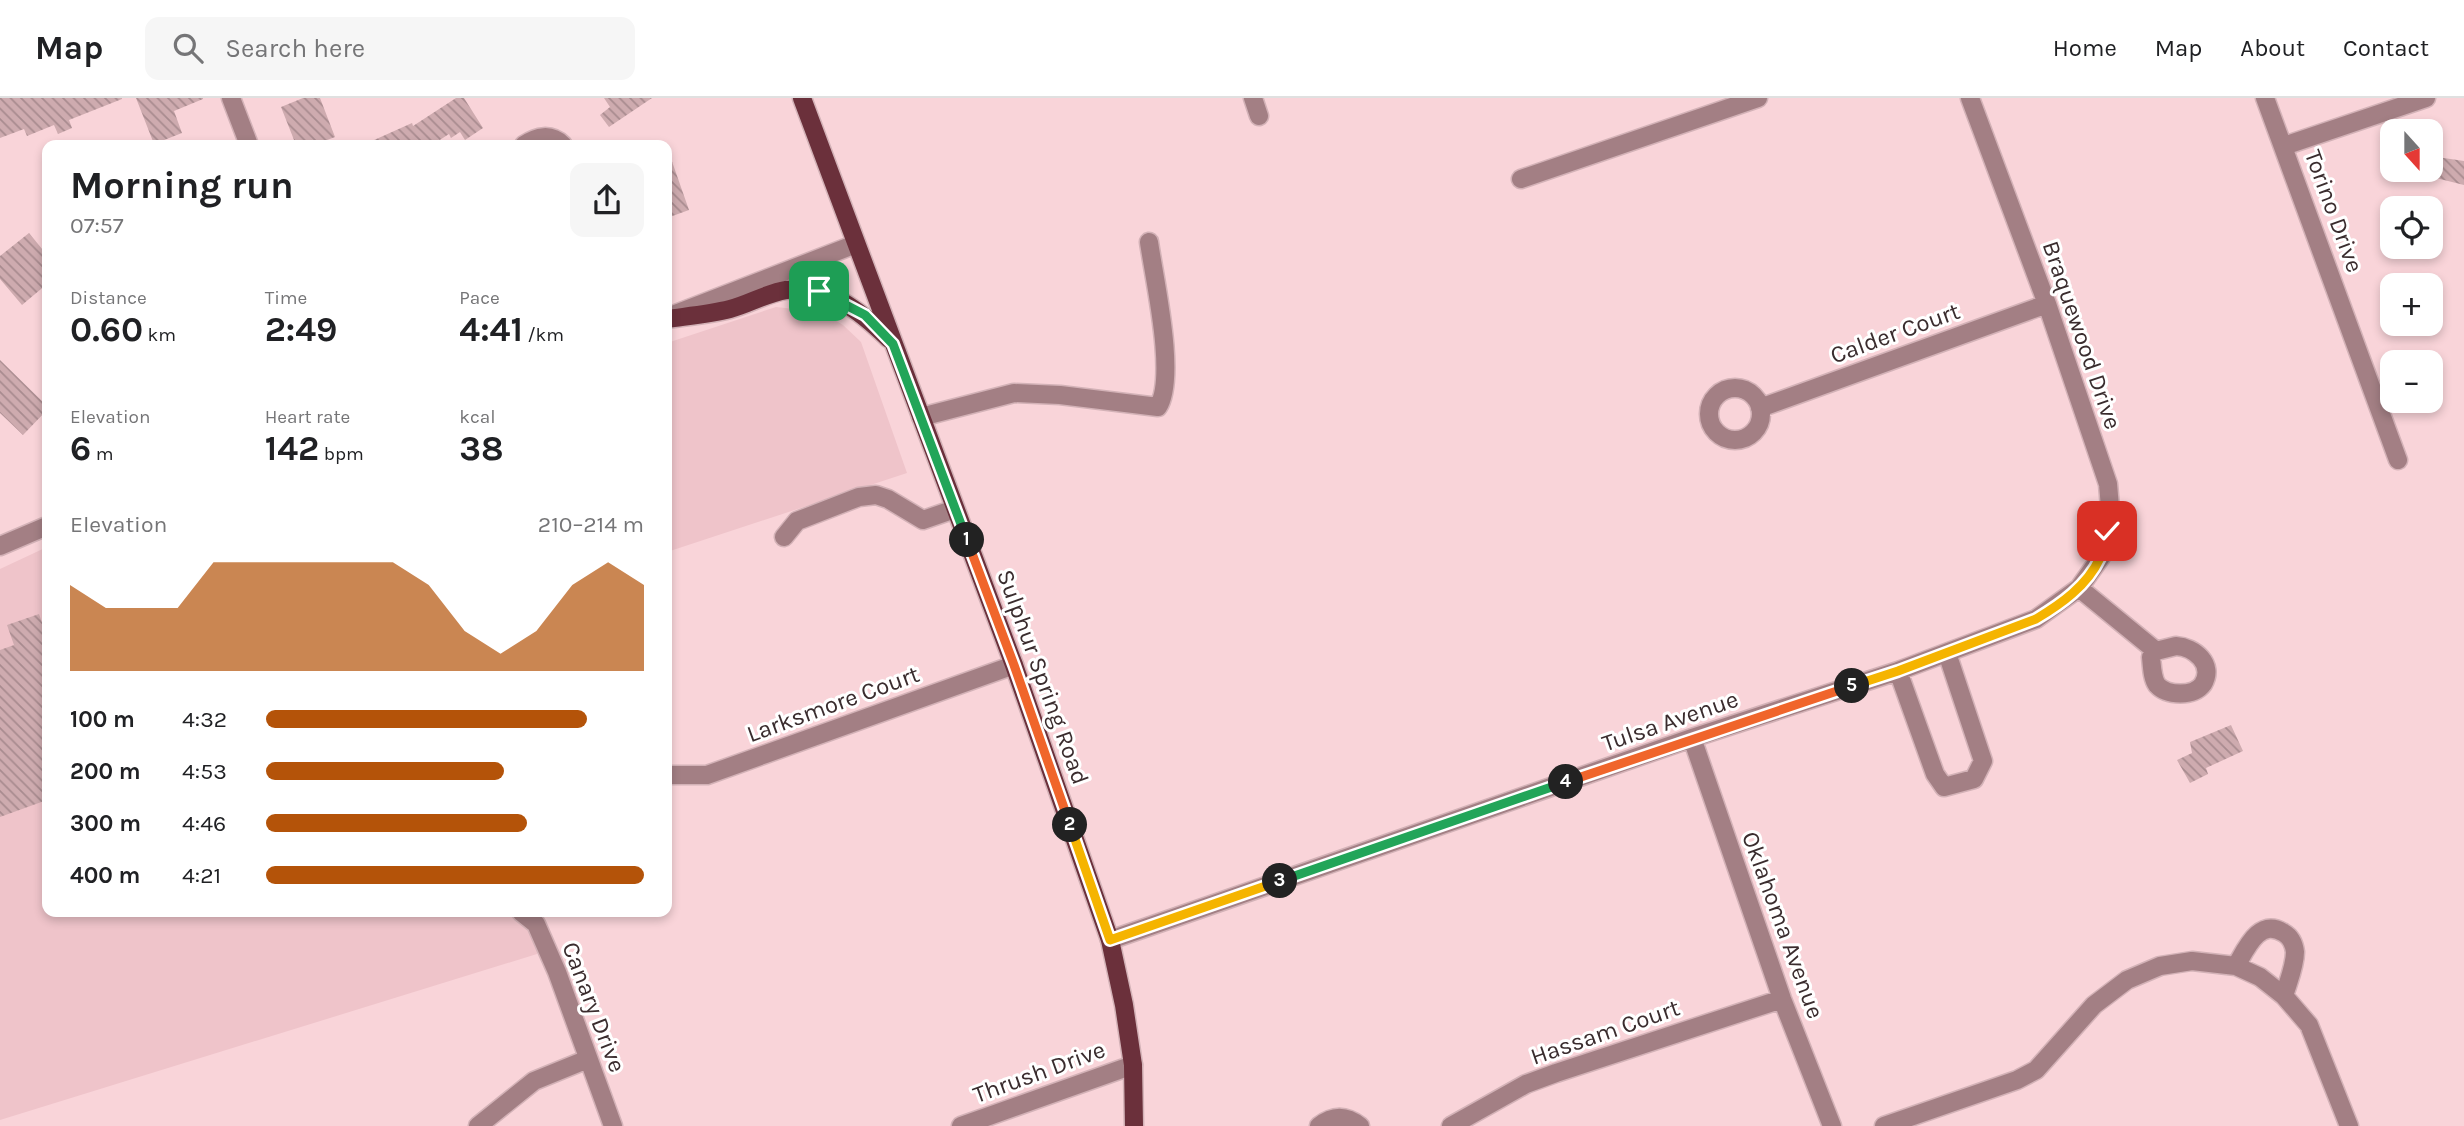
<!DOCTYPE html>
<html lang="en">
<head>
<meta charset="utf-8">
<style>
	body { margin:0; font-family:Karla,sans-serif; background:#f6f6f6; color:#202124; height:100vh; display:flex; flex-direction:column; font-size:26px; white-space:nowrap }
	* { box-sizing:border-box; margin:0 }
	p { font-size:23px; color:#757577 }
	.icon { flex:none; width:38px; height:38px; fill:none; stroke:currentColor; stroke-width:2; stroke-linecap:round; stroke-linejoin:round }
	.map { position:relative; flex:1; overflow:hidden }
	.panel { position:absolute; left:42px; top:42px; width:630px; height:777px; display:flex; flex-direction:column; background:#fff; border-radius:14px; box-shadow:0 4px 10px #0003 }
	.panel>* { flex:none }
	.needle { width:46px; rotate:159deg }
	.controls { position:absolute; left:2380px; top:21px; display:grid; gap:14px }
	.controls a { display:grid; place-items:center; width:63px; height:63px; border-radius:14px; background:#fff; box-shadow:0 4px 10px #0003; font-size:35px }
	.pin { position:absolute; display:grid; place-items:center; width:60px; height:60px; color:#fff; margin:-30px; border-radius:14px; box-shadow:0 4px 10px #0006 }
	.km { position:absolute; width:35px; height:35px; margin:-18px; border-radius:50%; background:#222; color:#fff; font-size:19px; line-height:35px; text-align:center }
	.round { display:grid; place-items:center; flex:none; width:74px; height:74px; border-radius:14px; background:#f6f6f6 }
	.summary { display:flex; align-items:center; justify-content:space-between; height:119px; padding:0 28px }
	h1 { font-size:38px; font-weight:700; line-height:52px }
	.metrics { display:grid; grid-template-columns:repeat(3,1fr); gap:10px; height:119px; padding:7px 28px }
	.metrics div { display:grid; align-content:center }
	.metrics b { font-size:35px; font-weight:700 }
	.metrics small { font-size:19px; font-weight:400 }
	.metrics p { font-size:19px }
	.chart { height:196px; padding:14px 28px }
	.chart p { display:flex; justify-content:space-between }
	.chart svg { width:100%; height:126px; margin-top:7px; fill:#b45309; opacity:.7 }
	ul { padding:0 28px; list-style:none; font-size:23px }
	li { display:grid; grid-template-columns:112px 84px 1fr; align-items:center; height:52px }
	li i { height:18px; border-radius:9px; background:#b45309 }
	header { display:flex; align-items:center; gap:42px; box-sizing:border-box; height:98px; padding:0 35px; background:#fff; border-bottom:2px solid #e0e0e0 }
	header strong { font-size:33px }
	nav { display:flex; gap:38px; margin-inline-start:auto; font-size:24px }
	.search { width:490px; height:63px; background:#f6f6f6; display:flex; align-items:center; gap:18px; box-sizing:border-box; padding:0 24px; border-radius:14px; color:#757577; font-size:26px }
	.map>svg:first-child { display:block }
	.built { fill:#efc4ca }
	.building { fill:url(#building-back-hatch) }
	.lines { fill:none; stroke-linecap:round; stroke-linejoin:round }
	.minor-casing { stroke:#d3b2b7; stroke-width:21 }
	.major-casing { stroke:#d3b2b7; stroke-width:21 }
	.minor { stroke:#a37f84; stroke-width:18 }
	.major { stroke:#6b303b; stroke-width:18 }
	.split-1-casing { stroke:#fff; stroke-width:14 }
	.split-2-casing { stroke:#fff; stroke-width:14 }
	.split-3-casing { stroke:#fff; stroke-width:14 }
	.split-4-casing { stroke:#fff; stroke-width:14 }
	.split-5-casing { stroke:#fff; stroke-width:14 }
	.split-6-casing { stroke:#fff; stroke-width:14 }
	.split-1 { stroke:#22a559; stroke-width:9 }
	.split-2 { stroke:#f0652b; stroke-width:9 }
	.split-3 { stroke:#f5b400; stroke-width:9 }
	.split-4 { stroke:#22a559; stroke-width:9 }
	.split-5 { stroke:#f0652b; stroke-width:9 }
	.split-6 { stroke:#f5b400; stroke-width:9 }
	.labels { text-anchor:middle; stroke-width:6; stroke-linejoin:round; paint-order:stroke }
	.street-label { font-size:24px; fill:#3a2c2e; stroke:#fff }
</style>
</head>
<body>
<header>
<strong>Map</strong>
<div class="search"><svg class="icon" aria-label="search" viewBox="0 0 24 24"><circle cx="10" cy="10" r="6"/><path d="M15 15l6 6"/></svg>Search here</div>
<nav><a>Home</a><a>Map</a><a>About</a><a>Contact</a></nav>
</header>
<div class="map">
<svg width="2464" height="1028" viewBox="0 0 2464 1028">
	<defs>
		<pattern id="building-back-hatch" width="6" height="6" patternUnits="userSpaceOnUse" patternTransform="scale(1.75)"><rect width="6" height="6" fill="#ceabaf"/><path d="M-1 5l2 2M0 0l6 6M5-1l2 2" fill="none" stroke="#a88b8f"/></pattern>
	</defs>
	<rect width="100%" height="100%" fill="#f9d4d9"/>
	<path class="built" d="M776 209 822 214 843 227 861 244 907 375 667 454V245Z
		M47 449V814H533L537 824V856L0 1022V471Z"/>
	<path class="building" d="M0 0H122V1L69 22 72 30 58 36 54 27 27 38 24 31 0 40Z
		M136 0H203V1L174 13 182 35 154 46Z
		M303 0H320L335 39 314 47H296L281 9Z
		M456 0H464L483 30 465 42 460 34 451 40 449 36 432 47H363L412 25 413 28Z
		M604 0H652L609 29 600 17 610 9Z
		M669 55 689 112 667 120V56Z
		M2437 59 2464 63V87L2432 79Z
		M29 135 47 157V186L22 207 0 181V158Z
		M0 262 47 308V312L23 337 0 315Z
		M39 516 45 533 47 534V702L0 719V552L14 547 7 527Z
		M2231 627 2243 653 2206 670 2208 676 2190 685 2177 662 2192 655 2190 644Z"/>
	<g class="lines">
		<g class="minor-casing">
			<path id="minor" d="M231 0 249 47
				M1253 0 1259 18
				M2265 0 2398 362
				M524 47C537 38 551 35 563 47
				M2284 48 2426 0
				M1521 81 1758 0
				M673 217 856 146
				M1709 316a26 26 0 1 1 52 0a26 26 0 1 1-52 0Z
				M1760 310 2047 206
				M921 319 1014 295 1060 297 1158 309C1177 279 1154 180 1149 144
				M784 439 797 423 859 399 876 397 888 401 923 422 955 411
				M0 448 47 428
				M2079 490 2156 553
				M2176 548C2194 549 2215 566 2203 586 2194 599 2167 598 2157 587 2152 580 2152 568 2151 559L2156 553Z
				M1898 573 1935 676 1944 689 1974 681 1983 663 1947 555
				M1692 640 1782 901 1832 1028
				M667 677H707L1014 567
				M521 814 536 826 557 874 613 1028
				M1110 842 1692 640 1898 573 2036 521 2079 490 2101 459 2110 409 2108 386 2047 206 1970 0
				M2236 868C2246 851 2259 819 2284 835 2291 839 2294 846 2295 854 2295 868 2288 884 2284 898
				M478 1028 534 983 588 961
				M961 1028 1133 967
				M1319 1028C1333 1017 1346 1017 1360 1028
				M1451 1028 1526 986 1556 975 1782 901
				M1884 1028 2017 982 2036 972 2094 907 2127 882 2160 868 2192 863 2236 868 2260 879 2284 898 2309 927 2349 1028"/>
		</g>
		<g class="major-casing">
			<path id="major" d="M802 0 1014 567 1110 842 1124 907 1133 967 1134 1028
				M667 221C688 218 710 216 730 211 749 206 767 195 786 192 828 186 861 214 889 241"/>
		</g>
		<use href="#minor" class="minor"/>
		<use href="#major" class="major"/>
	</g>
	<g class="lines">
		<g class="split-1-casing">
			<path id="split-1" d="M819 193 865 217 893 246 967 442"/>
		</g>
		<g class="split-2-casing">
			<path id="split-2" d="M967 442 1014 567 1070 727"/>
		</g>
		<g class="split-3-casing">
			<path id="split-3" d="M1070 727 1110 842 1280 783"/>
		</g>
		<g class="split-4-casing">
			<path id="split-4" d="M1280 783 1566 684"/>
		</g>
		<g class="split-5-casing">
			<path id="split-5" d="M1566 684 1852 588"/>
		</g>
		<g class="split-6-casing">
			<path id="split-6" d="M1852 588 1898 573 2036 521C2061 506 2087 488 2100 460 2104 452 2105 441 2107 433"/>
		</g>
		<use href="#split-1" class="split-1"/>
		<use href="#split-2" class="split-2"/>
		<use href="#split-3" class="split-3"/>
		<use href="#split-4" class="split-4"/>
		<use href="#split-5" class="split-5"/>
		<use href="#split-6" class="split-6"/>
	</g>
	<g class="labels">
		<g class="street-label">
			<text transform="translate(2334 113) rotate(70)" y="8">Torino Drive</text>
			<text transform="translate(1895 235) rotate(-20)" y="8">Calder Court</text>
			<text transform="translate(2082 237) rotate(71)" y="8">Braquewood Drive</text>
			<text transform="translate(1043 579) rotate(70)" y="8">Sulphur Spring Road</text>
			<text transform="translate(833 606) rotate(-20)" y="8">Larksmore Court</text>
			<text transform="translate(1670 623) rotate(-19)" y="8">Tulsa Avenue</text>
			<text transform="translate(1783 827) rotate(70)" y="8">Oklahoma Avenue</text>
			<text transform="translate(594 909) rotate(69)" y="8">Canary Drive</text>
			<text transform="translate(1605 934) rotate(-19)" y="8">Hassam Court</text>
			<text transform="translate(1039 974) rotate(-20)" y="8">Thrush Drive</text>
		</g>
	</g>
</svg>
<div class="controls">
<a><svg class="needle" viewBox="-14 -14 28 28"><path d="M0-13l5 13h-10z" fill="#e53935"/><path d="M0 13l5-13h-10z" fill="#757577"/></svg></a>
<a><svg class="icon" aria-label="locate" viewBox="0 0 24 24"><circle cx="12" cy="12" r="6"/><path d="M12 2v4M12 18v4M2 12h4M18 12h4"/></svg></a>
<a>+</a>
<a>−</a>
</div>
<div class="pin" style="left:819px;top:193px;background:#1e9e55"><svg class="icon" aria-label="arrive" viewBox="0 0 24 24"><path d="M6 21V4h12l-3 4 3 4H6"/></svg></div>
<div class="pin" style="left:2107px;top:433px;background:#d93025"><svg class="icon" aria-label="check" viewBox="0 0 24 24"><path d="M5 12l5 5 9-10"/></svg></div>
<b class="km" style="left:967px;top:442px">1</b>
<b class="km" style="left:1070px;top:727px">2</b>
<b class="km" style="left:1280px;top:783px">3</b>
<b class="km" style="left:1566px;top:684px">4</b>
<b class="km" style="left:1852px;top:588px">5</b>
<section class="panel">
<div class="summary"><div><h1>Morning run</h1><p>07:57</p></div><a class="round"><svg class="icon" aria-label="share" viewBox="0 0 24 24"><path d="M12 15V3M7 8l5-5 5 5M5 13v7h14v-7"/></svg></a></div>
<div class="metrics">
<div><p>Distance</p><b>0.60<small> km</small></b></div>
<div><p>Time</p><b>2:49</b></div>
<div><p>Pace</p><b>4:41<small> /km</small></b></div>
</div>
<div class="metrics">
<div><p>Elevation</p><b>6<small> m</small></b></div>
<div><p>Heart rate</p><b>142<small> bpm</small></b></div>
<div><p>kcal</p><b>38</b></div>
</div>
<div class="chart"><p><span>Elevation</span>210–214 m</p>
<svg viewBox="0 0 160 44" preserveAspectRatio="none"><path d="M0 44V14L10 22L20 22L30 22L40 6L50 6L60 6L70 6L80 6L90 6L100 14L110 30L120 38L130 30L140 14L150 6L160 14V44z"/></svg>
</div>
<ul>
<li><b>100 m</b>4:32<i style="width:85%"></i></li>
<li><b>200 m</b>4:53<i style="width:63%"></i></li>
<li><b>300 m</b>4:46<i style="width:69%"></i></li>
<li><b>400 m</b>4:21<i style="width:100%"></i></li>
</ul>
</section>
</div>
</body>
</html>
